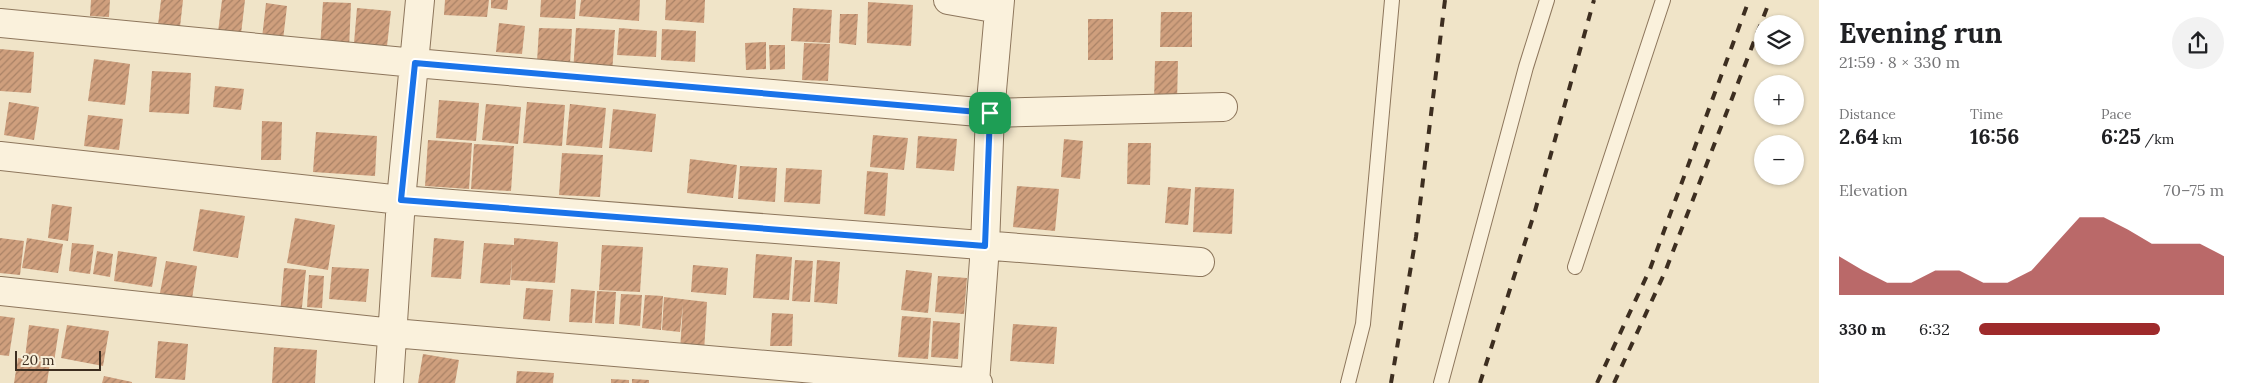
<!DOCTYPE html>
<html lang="en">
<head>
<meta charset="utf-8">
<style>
	body { margin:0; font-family:Lora,serif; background:#f2f2f2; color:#202124; height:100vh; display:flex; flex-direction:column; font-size:19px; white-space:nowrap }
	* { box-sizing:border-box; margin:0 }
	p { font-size:16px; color:#757577 }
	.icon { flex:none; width:28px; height:28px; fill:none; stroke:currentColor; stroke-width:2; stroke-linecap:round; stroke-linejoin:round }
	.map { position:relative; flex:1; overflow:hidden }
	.sheet { display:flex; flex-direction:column; background:#fff; width:425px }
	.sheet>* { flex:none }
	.controls { position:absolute; left:1754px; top:15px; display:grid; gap:10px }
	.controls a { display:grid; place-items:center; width:50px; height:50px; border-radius:50%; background:#fff; box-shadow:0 1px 4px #0004; font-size:25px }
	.scale { position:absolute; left:15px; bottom:12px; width:86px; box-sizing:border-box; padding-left:5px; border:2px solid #3d2e20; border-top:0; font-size:14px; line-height:18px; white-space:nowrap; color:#3d2e20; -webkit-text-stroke:4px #f7eed8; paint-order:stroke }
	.pin { position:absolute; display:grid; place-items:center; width:42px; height:42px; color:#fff; margin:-21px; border-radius:10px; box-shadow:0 2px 8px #0006 }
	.round { display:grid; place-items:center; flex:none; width:52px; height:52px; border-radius:26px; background:#f2f2f2 }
	.summary { display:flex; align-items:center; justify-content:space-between; height:85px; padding:0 20px }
	h1 { font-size:28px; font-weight:700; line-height:38px }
	.figures { display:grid; grid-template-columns:repeat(3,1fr); gap:8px; height:85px; padding:5px 20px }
	.figures div { display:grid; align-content:center }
	.figures b { font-size:21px; font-weight:700 }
	.figures small { font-size:14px; font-weight:400 }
	.figures p { font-size:14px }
	.chart { height:140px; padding:10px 20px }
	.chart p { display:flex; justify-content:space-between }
	.chart svg { width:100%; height:90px; margin-top:5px; fill:#9e2a2b; opacity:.7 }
	ul { padding:0 20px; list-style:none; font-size:16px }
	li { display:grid; grid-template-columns:80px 60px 1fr; align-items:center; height:38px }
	li i { height:12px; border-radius:6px; background:#9e2a2b }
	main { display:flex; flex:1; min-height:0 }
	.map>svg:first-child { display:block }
	.building { fill:url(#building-hatch) }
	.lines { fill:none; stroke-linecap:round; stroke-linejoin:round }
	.lane-casing { stroke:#8d765c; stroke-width:16 }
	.street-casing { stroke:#8d765c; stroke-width:30 }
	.lane { stroke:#faf1dc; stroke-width:14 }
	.street { stroke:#faf1dc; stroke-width:28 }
	.rail { stroke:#3d2e20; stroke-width:4; stroke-dasharray:9 9; stroke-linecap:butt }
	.route-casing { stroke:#fff; stroke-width:10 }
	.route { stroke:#1a73e8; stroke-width:6 }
</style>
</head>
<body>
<main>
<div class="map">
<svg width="1819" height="383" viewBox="0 0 1819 383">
	<defs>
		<pattern id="building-hatch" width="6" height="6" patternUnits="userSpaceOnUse" patternTransform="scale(1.25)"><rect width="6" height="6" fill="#cf9f7d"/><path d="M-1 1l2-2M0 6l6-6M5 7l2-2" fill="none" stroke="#a98266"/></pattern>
	</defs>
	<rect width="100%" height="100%" fill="#f0e4c8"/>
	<path class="building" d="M91 0H110L109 17 90 16Z
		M161 0H183L180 27 158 25Z
		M222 0H245L241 34 218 32Z
		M445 0H489L487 17 444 15Z
		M491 0H508L507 10 491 8Z
		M541 0H576L575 19 540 17Z
		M581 0H640L639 21 579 16Z
		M666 0H705L704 23 665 20Z
		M323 2 351 3 349 49 320 48Z
		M868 2 913 5 911 46 867 43Z
		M266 3 287 6 283 40 262 38Z
		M357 8 391 11 387 46 354 43Z
		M793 8 832 10 830 43 791 41Z
		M1161 12H1192V47H1160Z
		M840 14H858L856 45 839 43Z
		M1088 19H1113V60H1088Z
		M499 23 525 26 522 54 496 52Z
		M539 28 572 29 570 64 537 62Z
		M576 28 615 30 612 74 573 72Z
		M619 28 657 31 656 57 617 55Z
		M662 29 696 31 695 62 661 60Z
		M766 42V69L746 70 745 43Z
		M804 43 830 44 828 81 802 80Z
		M769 45H785V69L770 70Z
		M0 49 34 52 31 93 0 91Z
		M94 59 130 64 125 105 88 101Z
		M1155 61H1178L1177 102H1154Z
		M152 71 191 73 189 114 149 112Z
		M215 86 244 89 241 110 213 107Z
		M439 100 479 103 476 141 436 138Z
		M9 102 39 107 34 140 4 135Z
		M527 102 565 105 562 146 523 143Z
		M486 104 521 107 518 144 482 140Z
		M570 104 606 108 602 148 566 145Z
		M613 109 656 114 652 152 609 148Z
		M88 115 123 119 119 150 84 146Z
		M262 121 282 122 281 160H261Z
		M316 132 377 136 375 176 313 172Z
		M873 135 908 138 904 170 870 167Z
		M918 136 957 139 954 171 916 168Z
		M1064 139 1083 141 1080 179 1061 177Z
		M428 140 472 143 469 189 425 186Z
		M1128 143H1151L1150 185 1127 184Z
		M474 144 514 146 511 191 471 189Z
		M562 153 603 155 600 197 559 195Z
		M690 159 737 165 733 198 687 193Z
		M740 166 777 168 775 202 738 199Z
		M786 168 822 170 820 204 784 202Z
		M867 171 888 173 885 216 864 214Z
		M1017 186 1059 189 1055 231 1013 227Z
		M1168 187 1191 189 1188 225 1165 223Z
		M1195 187 1234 189 1232 234 1193 232Z
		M52 204 72 207 68 241 48 238Z
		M200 209 245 216 238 258 193 251Z
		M295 218 335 225 328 270 287 263Z
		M0 238 24 241 20 275 0 273Z
		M27 238 63 244 58 273 22 268Z
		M434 238 464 241 461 279 431 277Z
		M514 238 558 242 555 283 511 280 512 257 510 285 480 283 484 243 514 245Z
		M72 243 94 245 90 274 69 271Z
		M602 245 643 247 640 292 599 290Z
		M97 251 113 254 110 277 93 274Z
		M118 251 157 257 152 287 114 281Z
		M756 254 792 257 789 300 753 298Z
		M795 260 813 261 810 302 792 301Z
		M817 260 840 262 837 304 814 302Z
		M166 261 197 266 192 299 160 293Z
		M693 265 728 268 726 295 691 292Z
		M332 267 369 269 366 302 329 299Z
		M284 268 306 270 301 316 280 314Z
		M906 270 932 273 928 313 901 310Z
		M309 275 324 276 322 308 307 307Z
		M938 276 967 278 964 314 935 312Z
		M526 288 553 290 550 321 523 319Z
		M571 289 595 291 592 323 569 322Z
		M597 291 616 292 614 324 595 323Z
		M621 294 642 295 640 326 619 324Z
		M645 295 663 296 661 330 642 328Z
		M664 297 707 302 704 352 680 351 683 304 680 332 662 330Z
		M772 313 793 314 792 346H770Z
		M0 316 15 318 9 356 0 355Z
		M902 316 931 318 928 359 898 357Z
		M933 321 960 323 958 359 931 357Z
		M1013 324 1057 327 1054 364 1010 361Z
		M29 325 59 329 54 362 25 358Z
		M67 325 109 331 103 366 61 358Z
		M158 341 188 344 185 380 155 378Z
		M274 347 317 350 315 383H272Z
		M423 354 459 360 455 383H418Z
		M18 358 50 363 47 383H14Z
		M517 371 554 373 553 383H516Z
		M104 376 132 382V383H102Z
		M611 379 629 380V383H611Z
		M632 379 649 380V383H632Z"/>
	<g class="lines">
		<g class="lane-casing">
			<path id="lane" d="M1575 267 1663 0
				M1348 383 1363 324 1392 0
				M1441 383 1526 67 1547 0"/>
		</g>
		<g class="street-casing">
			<path id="street" d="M948 0 999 9
				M0 23 415 63 990 113 1223 107
				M0 156 401 200 1200 262
				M0 291 393 333 978 383
				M389 383 401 200 420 0
				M975 383 985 246 990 113 1000 0"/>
		</g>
		<use href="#lane" class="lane"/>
		<use href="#street" class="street"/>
		<path class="rail" d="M1391 383 1416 237 1445 0
			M1480 383 1535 211 1594 0
			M1597 383 1650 269 1749 0
			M1614 383 1665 272 1770 0"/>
	</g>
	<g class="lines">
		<g class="route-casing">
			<path id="route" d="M415 63 990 113 985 246 401 200Z"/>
		</g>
		<use href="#route" class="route"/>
	</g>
</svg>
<div class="controls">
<a><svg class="icon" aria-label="layers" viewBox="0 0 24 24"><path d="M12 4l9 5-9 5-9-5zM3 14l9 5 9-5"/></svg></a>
<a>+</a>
<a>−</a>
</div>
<div class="scale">20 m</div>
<div class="pin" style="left:990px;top:113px;background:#1e9e55"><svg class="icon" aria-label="arrive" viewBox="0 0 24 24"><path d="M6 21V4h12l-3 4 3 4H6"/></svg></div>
</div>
<section class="sheet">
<div class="summary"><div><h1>Evening run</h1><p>21:59 · 8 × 330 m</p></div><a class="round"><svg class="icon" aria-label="share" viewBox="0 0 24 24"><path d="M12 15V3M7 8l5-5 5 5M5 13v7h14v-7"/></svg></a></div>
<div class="figures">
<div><p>Distance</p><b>2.64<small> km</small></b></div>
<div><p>Time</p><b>16:56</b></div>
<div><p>Pace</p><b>6:25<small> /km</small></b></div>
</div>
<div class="chart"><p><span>Elevation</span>70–75 m</p>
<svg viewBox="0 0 160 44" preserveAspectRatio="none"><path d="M0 44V25L10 32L20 38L30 38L40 32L50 32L60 38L70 38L80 32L90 19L100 6L110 6L120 12L130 19L140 19L150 19L160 25V44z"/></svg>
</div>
<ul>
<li><b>330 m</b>6:32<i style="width:74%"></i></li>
</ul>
</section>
</main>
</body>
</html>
